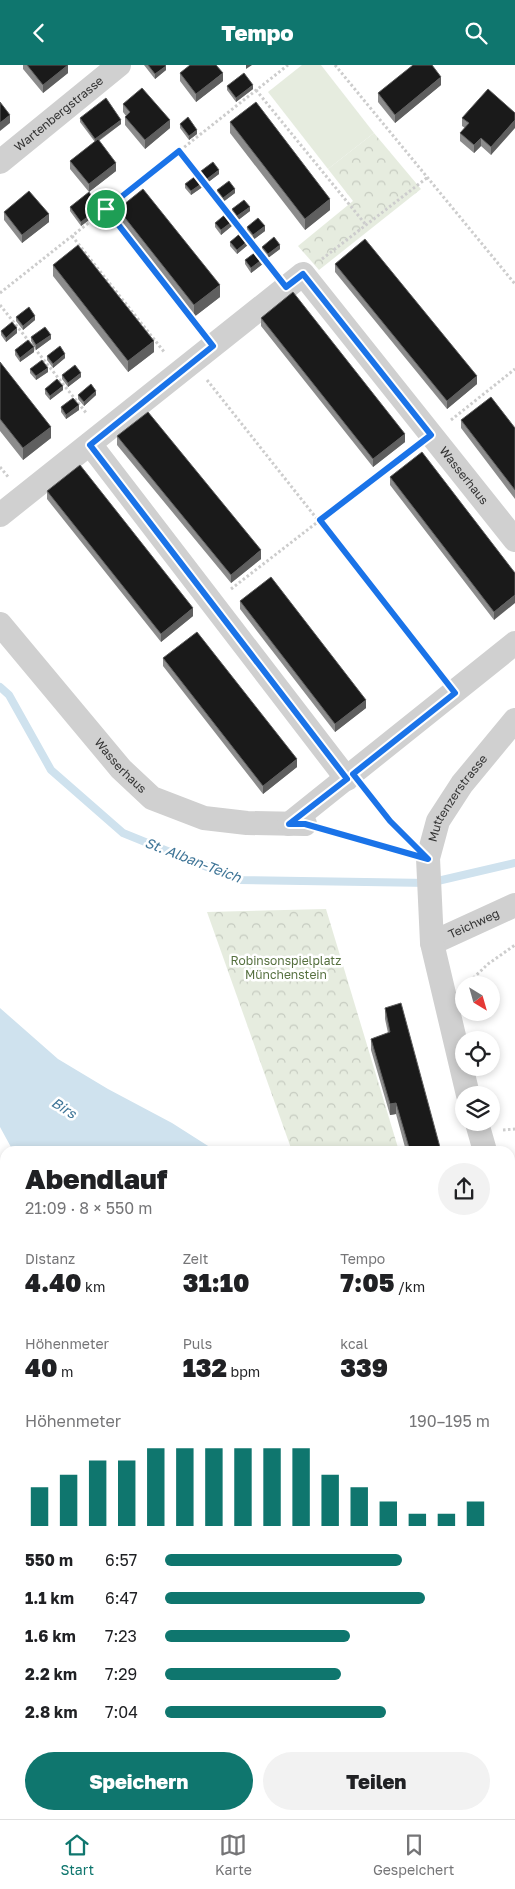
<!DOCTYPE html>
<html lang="de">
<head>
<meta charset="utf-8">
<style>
	body { margin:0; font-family:"Golos Text",sans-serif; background:#f2f2f2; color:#202124; height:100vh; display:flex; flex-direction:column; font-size:19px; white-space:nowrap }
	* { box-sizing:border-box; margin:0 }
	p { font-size:16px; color:#757577 }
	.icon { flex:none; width:28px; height:28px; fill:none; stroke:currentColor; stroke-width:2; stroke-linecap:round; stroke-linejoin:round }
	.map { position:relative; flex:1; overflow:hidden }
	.side { position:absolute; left:0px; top:1081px; width:515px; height:674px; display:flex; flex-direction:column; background:#fff; border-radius:15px 15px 0 0; box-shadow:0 2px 8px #0003 }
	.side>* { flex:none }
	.needle { width:32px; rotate:143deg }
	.tools { position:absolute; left:455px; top:911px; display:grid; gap:10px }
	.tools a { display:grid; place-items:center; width:45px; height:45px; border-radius:50%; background:#fff; box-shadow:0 2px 8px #0003; font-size:25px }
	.pin { position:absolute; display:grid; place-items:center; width:42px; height:42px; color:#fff; margin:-21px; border:2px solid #fff; border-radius:50%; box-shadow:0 1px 5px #0007 }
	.round { display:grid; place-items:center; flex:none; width:52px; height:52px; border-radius:26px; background:#f2f2f2 }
	.head { display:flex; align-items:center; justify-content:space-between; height:85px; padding:0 25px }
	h1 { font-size:28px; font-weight:800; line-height:38px }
	.metrics { display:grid; grid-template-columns:repeat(3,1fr); gap:8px; height:85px; padding:5px 25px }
	.metrics div { display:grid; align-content:center }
	.metrics b { font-size:25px; font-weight:800 }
	.metrics small { font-size:14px; font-weight:400 }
	.metrics p { font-size:14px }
	.chart { height:140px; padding:10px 25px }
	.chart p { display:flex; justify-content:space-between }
	.chart svg { width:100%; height:90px; margin-top:5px; stroke:#0f766e; stroke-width:6 }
	.primary-button { display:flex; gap:10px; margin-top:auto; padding:10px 25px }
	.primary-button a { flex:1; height:58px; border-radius:30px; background:#0f766e; color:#fff; font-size:20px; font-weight:800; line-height:58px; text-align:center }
	.primary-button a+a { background:#f2f2f2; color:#202124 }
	ul { padding:0 25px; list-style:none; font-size:16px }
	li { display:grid; grid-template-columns:80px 60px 1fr; align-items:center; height:38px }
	li i { height:12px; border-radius:6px; background:#0f766e }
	header { display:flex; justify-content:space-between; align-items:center; height:65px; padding:0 25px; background:#0f766e; color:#fff; font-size:22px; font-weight:800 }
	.tab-bar { display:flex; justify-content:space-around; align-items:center; height:70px; border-top:1px solid #e0e0e0; background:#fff; font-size:14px; color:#757577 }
	.tab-bar a { display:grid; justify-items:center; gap:2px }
	.tab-bar .active { color:#0f766e }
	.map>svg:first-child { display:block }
	.forest { fill:url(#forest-crowns) }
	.garden { fill:#e6ecdf }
	.water { fill:#cfe2ee }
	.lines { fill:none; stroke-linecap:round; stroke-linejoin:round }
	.stream { stroke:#cfe2ee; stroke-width:8 }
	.path { stroke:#cdcdcd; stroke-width:3; stroke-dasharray:2.5 2.5; stroke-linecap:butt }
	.lane { stroke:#d0d0d0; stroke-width:11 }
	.street { stroke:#d0d0d0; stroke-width:24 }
	.highway { stroke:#9a9a9a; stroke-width:28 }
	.wall { fill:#8c8c8c }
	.shaded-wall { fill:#5f5f5f }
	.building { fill:#1a1a1a; stroke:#5f5f5f }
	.route-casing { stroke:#fff; stroke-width:10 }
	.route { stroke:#1a73e8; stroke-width:6 }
	.labels { text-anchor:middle; stroke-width:5; stroke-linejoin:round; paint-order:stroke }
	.street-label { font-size:12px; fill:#333; stroke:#fff }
	.park-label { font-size:12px; fill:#56703f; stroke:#fff }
	.water-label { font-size:14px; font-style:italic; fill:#3f7597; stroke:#fff }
</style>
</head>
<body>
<header><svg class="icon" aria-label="back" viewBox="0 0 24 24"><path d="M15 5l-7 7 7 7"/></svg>Tempo<svg class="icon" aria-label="search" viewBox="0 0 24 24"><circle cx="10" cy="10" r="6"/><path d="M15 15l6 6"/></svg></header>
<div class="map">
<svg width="515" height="1754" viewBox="0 0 515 1754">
	<defs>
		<pattern id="forest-crowns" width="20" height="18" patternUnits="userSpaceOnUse" patternTransform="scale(1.25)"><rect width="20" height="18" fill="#e6ecdf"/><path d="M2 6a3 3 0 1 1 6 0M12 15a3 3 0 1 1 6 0" fill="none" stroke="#c6cbc0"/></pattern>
	</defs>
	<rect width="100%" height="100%" fill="#fff"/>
	<path class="forest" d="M374 68 421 124 319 205 298 181 353 136 328 104Z
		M326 844 399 1086H292L207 847Z
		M0 1395 5 1404V1750H46L45 1754H0Z"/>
	<path class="garden" d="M302 0H321L374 68 328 104 268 27Z"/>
	<path class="water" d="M0 943 58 994 108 1024 172 1058 216 1086H16L12 1084 0 1062Z
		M510 1319 515 1323V1427L510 1422Z"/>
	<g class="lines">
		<path class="stream" d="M0 622 9 630 51 705 123 768 239 815 429 818 515 798"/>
		<path class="path" d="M335 0 515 219
			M256 25 366 160
			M179 86 272 204
			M106 144 198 262
			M72 171 165 288
			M322 194 428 112
			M0 228 288 0
			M0 240 87 349
			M207 315 439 608
			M451 355 515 304
			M0 402 9 413
			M231 524 412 384
			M367 727 408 773
			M328 765 406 786
			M466 920 488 899 515 880
			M503 1065 515 1064
			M0 1119 5 1121
			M0 1134 5 1137
			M510 1264 515 1270"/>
		<path class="lane" d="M510 1606 515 1615"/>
		<g class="street">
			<path id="s1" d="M0 97 119 0"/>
			<path d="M90 379 347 714"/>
			<path id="s2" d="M0 450 303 209 515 475"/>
			<path id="s3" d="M0 559 121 704 152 733 204 753 247 758 305 759"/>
			<path d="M289 759 515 578"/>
			<path id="s4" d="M432 878 515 840"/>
			<path id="s5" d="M468 1030 432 878 428 793 438 756 462 719 515 655"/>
			<path d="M477 1058 485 1086"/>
			<path d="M510 1171 515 1176"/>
		</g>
		<path class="highway" d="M0 1202 5 1208
			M0 1240 5 1245
			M0 1298 5 1304
			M0 1351 5 1359
			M510 1714 515 1719
			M392 1750 395 1754
			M437 1750 441 1754
			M100 1754V1750"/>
	</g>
	<path class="wall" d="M23 0H68V8L43 28 23 4Z
		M144 0H165L166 5 155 14Z
		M180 8 223 16 196 37 180 16Z
		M441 20 395 58 378 37V28Z
		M227 21 253 24 236 37 227 25Z
		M123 39 170 63 145 84 125 60V52L126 51 123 47Z
		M515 48 491 90 481 81 474 88 460 76V68L465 63 462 61V53Z
		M80 53 121 59 99 76 116 106 89 127 70 104V96L95 77 80 57Z
		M230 57 330 145 305 165 230 68Z
		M180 59 197 69 189 75 180 63Z
		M201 106 219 109 207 118 201 111Z
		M185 119 204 121 191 130 185 123Z
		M217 125 235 128 223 137 217 129Z
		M93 133 109 140 81 161 70 146V142Z
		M118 144 220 232 194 252 118 155Z
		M232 144 250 146 237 156 232 149Z
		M4 147 49 157 22 178 4 155Z
		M215 158 233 160 221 170 215 162Z
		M247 162 265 166 253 175 247 167Z
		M230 177 249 179 237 189 230 181Z
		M262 182 280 184 268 193 262 186Z
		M245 195 264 198 251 208 245 199Z
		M335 199 477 319 447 344 335 207Z
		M53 200 154 287 128 307 53 211Z
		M16 252 35 255 23 265 16 256Z
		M261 253 405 377 373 402 261 261Z
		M1 266 17 268 6 277 1 270Z
		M31 272 51 274 36 285 31 276Z
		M15 285 34 287 20 297 15 290Z
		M47 291 65 293 53 303 47 295Z
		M0 297 51 373 23 395 0 366Z
		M30 304 48 307 36 315 30 308Z
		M62 310 81 312 68 322 62 314Z
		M45 324 63 325 50 335 45 329Z
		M78 330H96L84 341 78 334Z
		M61 342 79 345 66 354 61 347Z
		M461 355 515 363V434L461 363Z
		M117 371 261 494 231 518 117 380Z
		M390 412 515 508 494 555 390 420Z
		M47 426 193 551 161 577 47 434Z
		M240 536 366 643 335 667 240 544Z
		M163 593 297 702 263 729 163 601Z
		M385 943 441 1086H406L396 1049 390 1050 371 985V974L388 968 385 954Z"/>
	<path class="shaded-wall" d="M68 0V8L43 28V20Z
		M246 0H252L246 4Z
		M166 1V5L155 14V9Z
		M223 8V16L196 37V29Z
		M441 12V20L395 58V50Z
		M253 20V24L236 37V33Z
		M10 50V58L0 66V58Z
		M121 55V59L95 78V74Z
		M170 55V63L145 84V75Z
		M515 55V63L491 90V82Z
		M197 65V69L189 75V71Z
		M481 73V81L474 88V80Z
		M116 98V106L89 127V119Z
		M219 105V109L207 118V114Z
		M204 117V121L191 130V126Z
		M235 124V128L223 137V133Z
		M330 134V145L305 165V154Z
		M109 135V140L81 161V157Z
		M250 142V146L237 156V151Z
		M49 149V157L22 178V170Z
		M233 156V160L221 170V165Z
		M265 161V166L253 175V170Z
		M249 175V179L237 189V185Z
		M280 180V184L268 193V189Z
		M264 193V198L251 208V203Z
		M220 220V232L194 252V240Z
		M35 251V255L23 265V261Z
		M17 263V268L6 277V273Z
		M51 270V274L36 285V280Z
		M154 276V287L128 307V296Z
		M34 282V287L20 297V293Z
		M65 289V293L53 303V299Z
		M48 303V307L36 315V311Z
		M81 308V312L68 322V318Z
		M477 311V319L447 344V336Z
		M63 321V325L50 335V331Z
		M96 326V330L84 341V337Z
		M79 340V345L66 354V350Z
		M51 362V373L23 395V383Z
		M405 369V377L373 402V394Z
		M261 485V494L231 518V510Z
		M515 530V538L494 555V547Z
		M193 543V551L161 577V569Z
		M366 635V643L335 667V659Z
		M297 694V702L263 729V721Z
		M396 1038V1049L390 1050V1039Z"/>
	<path class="building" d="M27 0H68L43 20Z
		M148 0H165L166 1 155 9Z
		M190 0H216L223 8 196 29 180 8Z
		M413 0H432L441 12 395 50 378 28Z
		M244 8 253 20 236 33 227 21Z
		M142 23 170 55 145 75 125 52 130 47 123 39Z
		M488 24 515 48V55L491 82 481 73 474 80 460 68 469 58 462 53Z
		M106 33 121 55 95 74 80 53Z
		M0 37 10 50 0 58Z
		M256 37 330 134 305 154 230 57Z
		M188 52 197 65 189 71 180 59Z
		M98 74 116 98 89 119 70 96Z
		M213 97 219 105 207 114 201 106Z
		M197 110 204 117 191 126 185 119Z
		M229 116 235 124 223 133 217 125Z
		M143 124 220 220 194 240 118 144Z
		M29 126 49 149 22 170 4 147Z
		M102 126 109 135 81 157 70 142 89 127 93 133Z
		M244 135 250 142 237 151 232 144Z
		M227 148 233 156 221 165 215 158Z
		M258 153 265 161 253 170 247 162Z
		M242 167 249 175 237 185 230 177Z
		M274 172 280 180 268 189 262 182Z
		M365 174 477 311 447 336 335 199Z
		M78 180 154 276 128 296 53 200Z
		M257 186 264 193 251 203 245 195Z
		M293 227 405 369 373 394 261 253Z
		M29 242 35 251 23 261 16 252Z
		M12 257 17 263 6 273 1 266Z
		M45 262 51 270 36 280 31 272Z
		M28 275 34 282 20 293 15 285Z
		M60 281 65 289 53 299 47 291Z
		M42 295 48 303 36 311 30 304Z
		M0 297 51 362 23 383 0 354Z
		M75 300 81 308 68 318 62 310Z
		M57 314 63 321 50 331 45 324Z
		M91 319 96 326 84 337 78 330Z
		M491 332 515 363V425L461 355Z
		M73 333 79 340 66 350 61 342Z
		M148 347 261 485 231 510 117 371Z
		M422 387 515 508V530L494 547 390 412Z
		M80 400 193 543 161 569 47 426Z
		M271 512 366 635 335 659 240 536Z
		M197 567 297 694 263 721 163 593Z
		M401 938 441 1086H410L396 1038 390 1039 371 974 390 967 385 943Z"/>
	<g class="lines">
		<g class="route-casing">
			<path id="route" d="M179 86 286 222 303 209 431 370 320 455 455 628 353 709 390 756 428 794 305 759H289L347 714 90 380 213 281 106 144Z"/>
		</g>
		<use href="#route" class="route"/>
	</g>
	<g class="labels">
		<g class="street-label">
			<text dy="4" stroke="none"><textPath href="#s1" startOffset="76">Wartenbergstrasse</textPath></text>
			<text dy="4" stroke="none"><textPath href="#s2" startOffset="645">Wasserhaus</textPath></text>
			<text dy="4" stroke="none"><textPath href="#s3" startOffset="186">Wasserhaus</textPath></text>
			<text dy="4" stroke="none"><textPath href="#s5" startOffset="309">Muttenzerstrasse</textPath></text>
			<text dy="4" stroke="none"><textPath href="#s4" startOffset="46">Teichweg</textPath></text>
		</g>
		<g class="park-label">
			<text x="286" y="900">Robinsonspielplatz<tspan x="286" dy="14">Münchenstein</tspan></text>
		</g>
		<g class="water-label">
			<text transform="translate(193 795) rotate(21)" y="5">St. Alban-Teich</text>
			<text transform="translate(64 1043) rotate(32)" y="5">Birs</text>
		</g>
	</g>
</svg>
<div class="tools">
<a><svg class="needle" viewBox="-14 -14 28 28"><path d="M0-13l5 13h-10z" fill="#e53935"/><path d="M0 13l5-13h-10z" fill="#757577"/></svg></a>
<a><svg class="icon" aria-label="locate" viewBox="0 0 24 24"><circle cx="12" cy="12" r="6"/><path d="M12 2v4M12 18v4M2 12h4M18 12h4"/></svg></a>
<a><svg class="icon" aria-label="layers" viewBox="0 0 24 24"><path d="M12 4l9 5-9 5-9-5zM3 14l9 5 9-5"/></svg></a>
</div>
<div class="pin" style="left:106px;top:144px;background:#1e9e55"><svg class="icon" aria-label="arrive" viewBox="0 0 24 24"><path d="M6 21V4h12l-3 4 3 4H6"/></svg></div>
<section class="side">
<div class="head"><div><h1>Abendlauf</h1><p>21:09 · 8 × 550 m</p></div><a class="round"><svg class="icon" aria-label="share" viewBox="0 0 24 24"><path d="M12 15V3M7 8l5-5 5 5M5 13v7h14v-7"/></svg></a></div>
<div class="metrics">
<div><p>Distanz</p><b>4.40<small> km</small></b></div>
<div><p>Zeit</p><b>31:10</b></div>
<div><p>Tempo</p><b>7:05<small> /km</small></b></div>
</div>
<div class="metrics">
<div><p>Höhenmeter</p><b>40<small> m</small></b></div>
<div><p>Puls</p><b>132<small> bpm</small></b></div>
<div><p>kcal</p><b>339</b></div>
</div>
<div class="chart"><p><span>Höhenmeter</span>190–195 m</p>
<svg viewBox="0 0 160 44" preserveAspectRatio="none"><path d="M5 44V25M15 44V19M25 44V12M35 44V12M45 44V6M55 44V6M65 44V6M75 44V6M85 44V6M95 44V6M105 44V19M115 44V25M125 44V32M135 44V38M145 44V38M155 44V32"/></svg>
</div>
<ul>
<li><b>550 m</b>6:57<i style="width:73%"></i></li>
<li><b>1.1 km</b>6:47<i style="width:80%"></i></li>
<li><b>1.6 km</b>7:23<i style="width:57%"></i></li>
<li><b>2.2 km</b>7:29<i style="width:54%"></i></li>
<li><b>2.8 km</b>7:04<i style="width:68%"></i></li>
</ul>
<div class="primary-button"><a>Speichern</a><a>Teilen</a></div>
</section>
</div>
<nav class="tab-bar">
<a class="active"><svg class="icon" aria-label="home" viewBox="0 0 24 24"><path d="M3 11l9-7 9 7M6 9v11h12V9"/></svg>Start</a>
<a><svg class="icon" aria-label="map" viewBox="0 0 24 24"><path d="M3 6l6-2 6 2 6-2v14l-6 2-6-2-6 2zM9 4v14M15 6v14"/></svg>Karte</a>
<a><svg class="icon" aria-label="saved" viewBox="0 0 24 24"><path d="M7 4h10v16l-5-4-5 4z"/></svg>Gespeichert</a>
</nav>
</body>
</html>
